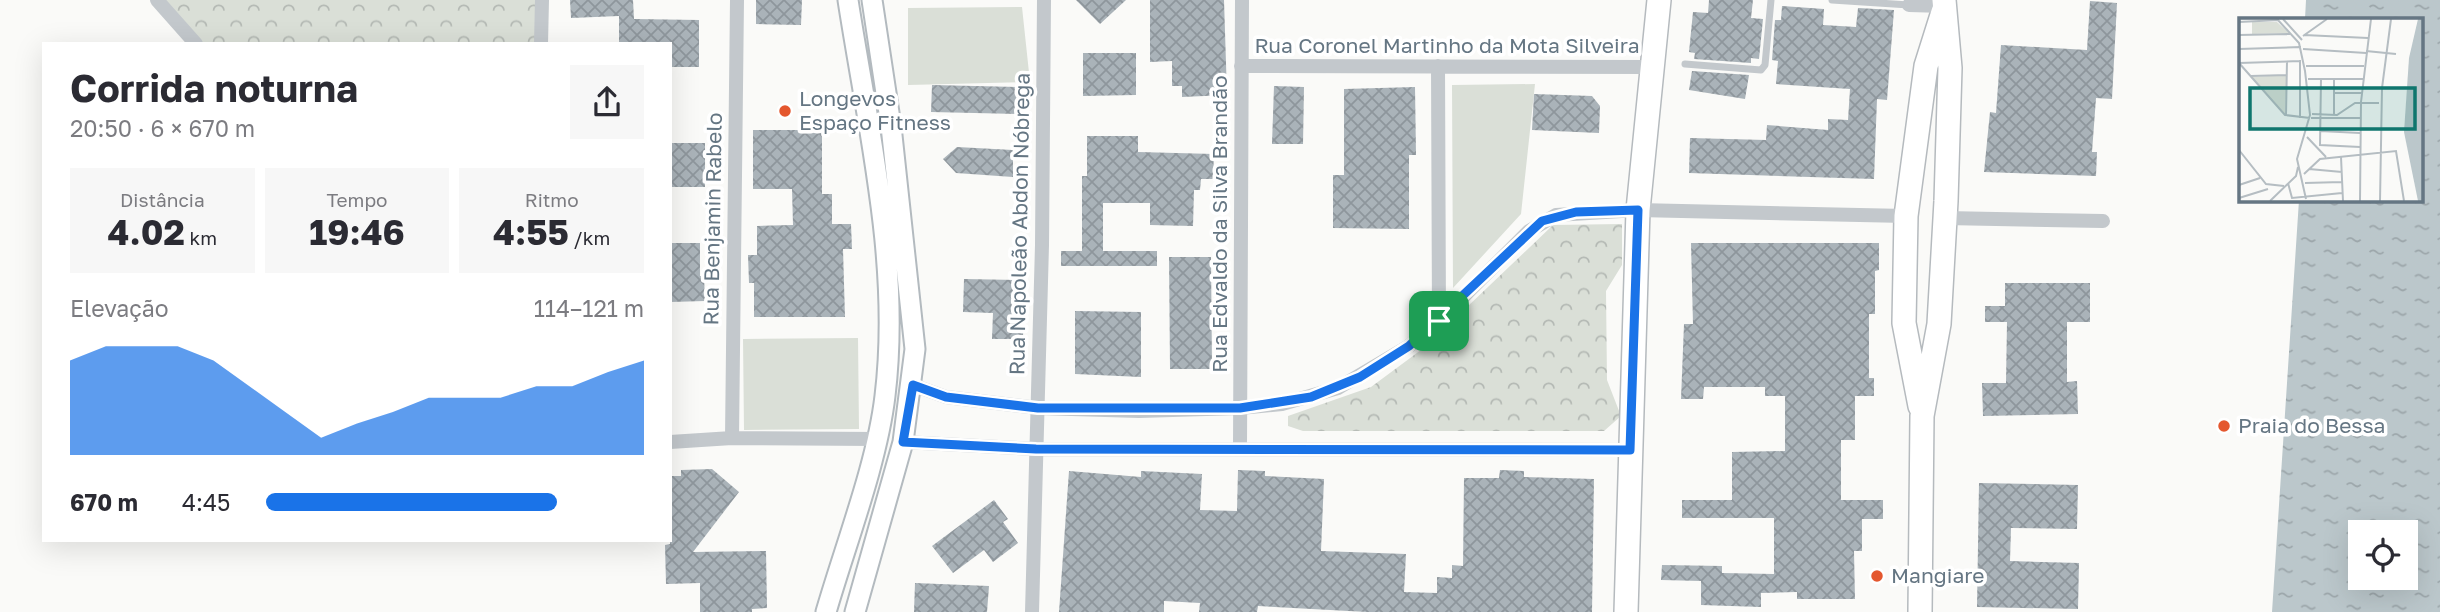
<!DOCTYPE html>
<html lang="pt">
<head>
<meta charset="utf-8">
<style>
	body { margin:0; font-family:"Golos Text",sans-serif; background:#f7f7f7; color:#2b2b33; height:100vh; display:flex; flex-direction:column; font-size:26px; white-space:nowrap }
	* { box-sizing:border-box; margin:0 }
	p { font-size:23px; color:#7c7c81 }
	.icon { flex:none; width:38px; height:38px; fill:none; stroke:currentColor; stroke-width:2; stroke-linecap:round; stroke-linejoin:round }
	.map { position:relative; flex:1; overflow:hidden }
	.side { position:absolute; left:42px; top:42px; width:630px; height:500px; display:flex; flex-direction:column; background:#fff; border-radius:0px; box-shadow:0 7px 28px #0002 }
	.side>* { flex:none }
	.controls { position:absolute; left:2348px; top:520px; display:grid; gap:14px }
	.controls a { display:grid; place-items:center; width:70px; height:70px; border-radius:0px; background:#fff; box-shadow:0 7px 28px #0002; font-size:35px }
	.pin { position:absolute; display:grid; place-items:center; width:60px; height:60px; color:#fff; margin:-30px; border-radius:14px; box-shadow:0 4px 10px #0006 }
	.round { display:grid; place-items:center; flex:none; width:74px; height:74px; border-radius:0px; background:#f7f7f7 }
	.overview { display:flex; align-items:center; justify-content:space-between; height:119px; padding:0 28px }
	h1 { font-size:38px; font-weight:700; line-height:52px }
	.figures { display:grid; grid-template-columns:repeat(3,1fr); gap:10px; height:119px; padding:7px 28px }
	.figures div { display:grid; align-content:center; border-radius:0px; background:#f7f7f7; text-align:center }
	.figures b { font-size:35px; font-weight:700 }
	.figures small { font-size:19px; font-weight:400 }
	.figures p { font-size:19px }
	.chart { height:196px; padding:14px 28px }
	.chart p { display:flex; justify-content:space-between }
	.chart svg { width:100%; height:126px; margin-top:7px; fill:#1a73e8; opacity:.7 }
	ul { padding:0 28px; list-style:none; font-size:23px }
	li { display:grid; grid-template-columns:112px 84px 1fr; align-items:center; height:52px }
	li i { height:18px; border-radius:9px; background:#1a73e8 }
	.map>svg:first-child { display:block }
	.grass { fill:#dadfd7 }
	.park { fill:url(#park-crowns) }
	.water { fill:url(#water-ripples); fill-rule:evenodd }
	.building { fill:url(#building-cross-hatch) }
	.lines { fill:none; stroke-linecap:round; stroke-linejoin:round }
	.secondary-casing { stroke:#b3babf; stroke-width:23 }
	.primary-casing { stroke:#b5babe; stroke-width:26 }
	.lane { stroke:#c3c8cc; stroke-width:7 }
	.street { stroke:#c3c8cc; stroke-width:14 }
	.secondary { stroke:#fff; stroke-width:19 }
	.primary { stroke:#fff; stroke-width:23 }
	.route-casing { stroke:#fff; stroke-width:14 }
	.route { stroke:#1a73e8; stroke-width:9 }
	.poi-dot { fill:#e4572e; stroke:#fff; stroke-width:2.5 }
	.labels { text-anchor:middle; stroke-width:7; stroke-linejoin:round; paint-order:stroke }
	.street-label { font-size:21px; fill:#657683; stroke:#fff }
	.poi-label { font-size:21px; fill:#657683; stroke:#fff; text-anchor:start }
	.inset-road { fill:none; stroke:#b5bdc2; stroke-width:2 }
	.view { fill:#0f766e; fill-opacity:0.15; stroke:#0f766e; stroke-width:3.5 }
	.inset-edge { fill:none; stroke:#657683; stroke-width:3.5 }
</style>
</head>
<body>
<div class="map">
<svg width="2440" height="612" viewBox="0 0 2440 612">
	<defs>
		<pattern id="park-crowns" width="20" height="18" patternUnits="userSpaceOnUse" patternTransform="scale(1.75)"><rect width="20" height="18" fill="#dadfd7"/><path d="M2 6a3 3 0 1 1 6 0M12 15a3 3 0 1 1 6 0" fill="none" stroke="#b4b9b4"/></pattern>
		<pattern id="water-ripples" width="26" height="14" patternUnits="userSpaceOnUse" patternTransform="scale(1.75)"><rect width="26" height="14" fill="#bbc7cb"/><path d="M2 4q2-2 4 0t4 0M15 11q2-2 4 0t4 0" fill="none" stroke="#9ca6aa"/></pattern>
		<pattern id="building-cross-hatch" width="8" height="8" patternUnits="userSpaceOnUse" patternTransform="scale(1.75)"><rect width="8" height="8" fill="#aab3b9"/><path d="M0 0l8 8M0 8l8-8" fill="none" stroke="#8e969c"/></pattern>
	</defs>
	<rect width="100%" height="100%" fill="#fafaf8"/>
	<path class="grass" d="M1022 7 1030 82 908 85V8Z
		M1535 84 1521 214 1453 288 1452 85Z
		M858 338 859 429 744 430 743 339Z"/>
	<path class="park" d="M164 0H538L536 44H203Z
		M1622 224V265L1606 291 1607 380 1621 416 1604 431H1303L1288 426V416L1371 387 1425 347 1553 225Z"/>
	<path class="water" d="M2306 0H2440V612H2272L2299 200H2421V19H2305ZM2361 532H2406V578H2361Z"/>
	<path class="building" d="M570 0H633L634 19 699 20V67H670V44L619 42V16L571 18Z
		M756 0H802L801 25 756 24Z
		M1076 0H1126L1100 24Z
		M1150 0H1224L1227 95 1182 97V86H1172V61L1150 62Z
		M1709 0H1753L1751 18 1763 19 1759 59 1751 58V63L1694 59 1695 53 1689 52 1693 12 1708 13Z
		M2090 1 2117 3 2112 99 2096 98 2092 152H2097L2096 176 1984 172 1990 112 1996 113 2001 45 2087 50Z
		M1782 6 1824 9 1823 25 1856 27 1858 8 1894 10 1887 100 1877 99 1874 179 1689 173 1690 138 1766 140 1767 125 1828 130V119L1848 120 1850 89 1776 84 1778 61 1772 60 1775 20H1781Z
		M1083 53H1136V95L1083 96Z
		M1692 71 1749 75 1745 99 1689 90Z
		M932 85 1022 87 1021 114 931 112Z
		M1274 86 1304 87 1303 144H1272Z
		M1415 87 1416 155H1409V229L1333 228V175H1344V89Z
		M1534 94 1592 96 1600 106 1599 133 1532 130Z
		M753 130H822V194H832V224H851L852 249H843L845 317H754V283H749L748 255H757V226L793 225 792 189H753Z
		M1087 136H1138V152L1214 154 1213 179H1201L1200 190H1194L1193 226 1150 225V203H1103V251H1157V266H1061V251H1082V176H1087Z
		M670 143H705V187H670Z
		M957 147 1013 150V177L956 173 943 159Z
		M670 243H700V276H704L705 301 670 302Z
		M1691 243H1879V270L1875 271V314H1869V378H1874V396H1855V440H1841V500H1883V519H1862V551H1854L1855 599H1797V592L1761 593V607L1701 605V581L1661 580 1662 565 1722 566V573L1774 574V518H1682V500H1732V452L1785 451V396H1765V387H1704L1703 399H1681L1684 324H1693Z
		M1169 257H1211L1212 369H1170Z
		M964 279 1024 280 1023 339H992L993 313 963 312Z
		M2005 283H2090V322H2067V382L2077 381 2078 414 1983 416 1982 383H2006L2007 322H1985V306H2005Z
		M1075 311 1141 312V377L1075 374Z
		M712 469 739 492 693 552 766 551 767 608 752 609V612H700V583L666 584 665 545 670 544V476H681V470Z
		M1238 470 1265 471V476L1324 479 1321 551 1406 554 1404 592 1437 593V577L1452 578V565L1463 566 1464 478H1499L1500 470 1524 471V477L1594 479 1592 612H1367L1258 606 1257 612H1199L1200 603 1164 601V612H1059L1069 471 1141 477V471L1202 474 1200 510 1237 511Z
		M1979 483 2078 485 2077 529 2011 528 2010 561 2079 563 2078 609 1977 607Z
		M994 500 1008 519 1003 522 1018 543 993 562 984 550 953 573 932 546Z
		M915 583 989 586 987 612H914Z"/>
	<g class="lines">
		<g class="secondary-casing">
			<path id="secondary" d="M826 612C845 546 877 464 885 396 901 264 868 130 848 0
				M855 612 903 442 915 349 891 126 872 0"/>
		</g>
		<g class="primary-casing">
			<path id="primary" d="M1920 406 1904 323 1906 216 1926 66 1943 12
				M1626 612 1638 210 1659 0
				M1920 612 1922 416 1939 324 1946 201 1950 68 1944 0"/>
		</g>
		<path class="lane" d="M1832 0 1909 5
			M1685 64 1761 70 1765 65 1771 0"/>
		<path class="street" d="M157 0 196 44
			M1909 5 1944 6
			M541 44 542 0
			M1241 66 1652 67
			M1438 66 1439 321
			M1945 218 2103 221
			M913 385 946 397 1038 408 1139 411 1240 408 1282 404 1338 388 1409 346 1439 321 1529 231 1556 215 1638 210 1906 216
			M732 438 737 0
			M670 442 732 438 876 439
			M903 442 1036 449 1630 450
			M1240 448 1242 0
			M1032 612 1042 245 1044 0"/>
		<use href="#secondary" class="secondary"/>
		<use href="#primary" class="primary"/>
	</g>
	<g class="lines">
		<g class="route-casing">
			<path id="route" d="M1638 210 1630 450 1036 449 903 442 913 385 946 397 1038 408H1240L1311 397 1360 377 1409 346 1542 221 1576 212Z"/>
		</g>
		<use href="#route" class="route"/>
	</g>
	<g class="poi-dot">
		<circle cx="785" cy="111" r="7"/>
		<circle cx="2224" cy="426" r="7"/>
		<circle cx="1877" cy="576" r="7"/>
	</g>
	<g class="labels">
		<g class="street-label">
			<text x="1447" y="53">Rua Coronel Martinho da Mota Silveira</text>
			<text transform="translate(713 219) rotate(-89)" y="7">Rua Benjamin Rabelo</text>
			<text transform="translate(1020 224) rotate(-89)" y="7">Rua Napoleão Abdon Nóbrega</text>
			<text transform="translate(1220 224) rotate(-90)" y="7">Rua Edvaldo da Silva Brandão</text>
		</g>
		<g class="poi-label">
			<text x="799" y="106">Longevos<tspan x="799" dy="24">Espaço Fitness</tspan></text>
			<text x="2238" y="433">Praia do Bessa</text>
			<text x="1891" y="583">Mangiare</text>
		</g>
	</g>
	<g transform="translate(2239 18)">
		<rect width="184" height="184" fill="#fafaf8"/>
		<path d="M13 4H38L50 15 13 16Z" fill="#dadfd7"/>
		<path d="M48 57 46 97 12 59Z" fill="#dadfd7"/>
		<path d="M179 1H184V183H179L165 114 170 40Z" fill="#bbc7cb"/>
		<path class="inset-road" d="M38 1 60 25 66 53 71 97 58 141 67 181M44 1 63 22M0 4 40 2M0 17 51 16M65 17 129 20M64 18 88 1M0 31 62 29M64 31 127 35M127 33 157 36M0 45 46 97 71 100M0 45 61 43M67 48H125M12 58 48 57M69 61H124M82 61 81 127 121 129M95 75H123M73 96 98 97 116 85H140M47 97 48 43M95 98V61M61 100V42M72 100H121M81 113 121 115M68 119 87 139M0 132 27 166 45 168M102 139 104 183M70 151 103 154M65 156 81 141 157 133 165 183M49 165 53 180 103 175M66 165 103 164M0 167 21 160M0 180 29 171M31 183 57 158 59 149M121 183 122 84 132 1M141 183 143 70 152 1"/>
		<path class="view" d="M11 70H176V111H11Z"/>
		<rect width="184" height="184" class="inset-edge"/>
	</g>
</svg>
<div class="controls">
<a><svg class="icon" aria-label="locate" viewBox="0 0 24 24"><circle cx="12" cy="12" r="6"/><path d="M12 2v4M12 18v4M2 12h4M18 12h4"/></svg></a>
</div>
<div class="pin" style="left:1439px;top:321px;background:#1e9e55"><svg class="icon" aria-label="arrive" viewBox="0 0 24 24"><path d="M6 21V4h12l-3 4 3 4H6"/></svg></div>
<section class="side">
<div class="overview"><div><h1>Corrida noturna</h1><p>20:50 · 6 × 670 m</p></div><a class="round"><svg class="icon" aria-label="share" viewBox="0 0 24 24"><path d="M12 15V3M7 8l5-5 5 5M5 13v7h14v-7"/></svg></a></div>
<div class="figures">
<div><p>Distância</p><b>4.02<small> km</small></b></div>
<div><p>Tempo</p><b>19:46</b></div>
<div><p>Ritmo</p><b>4:55<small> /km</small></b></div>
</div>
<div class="chart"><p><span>Elevação</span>114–121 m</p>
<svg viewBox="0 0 160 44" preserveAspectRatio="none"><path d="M0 44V11L10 6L20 6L30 6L40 11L50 20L60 29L70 38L80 33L90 29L100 24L110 24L120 24L130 20L140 20L150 15L160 11V44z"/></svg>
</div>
<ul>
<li><b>670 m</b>4:45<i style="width:77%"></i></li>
</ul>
</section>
</div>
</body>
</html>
